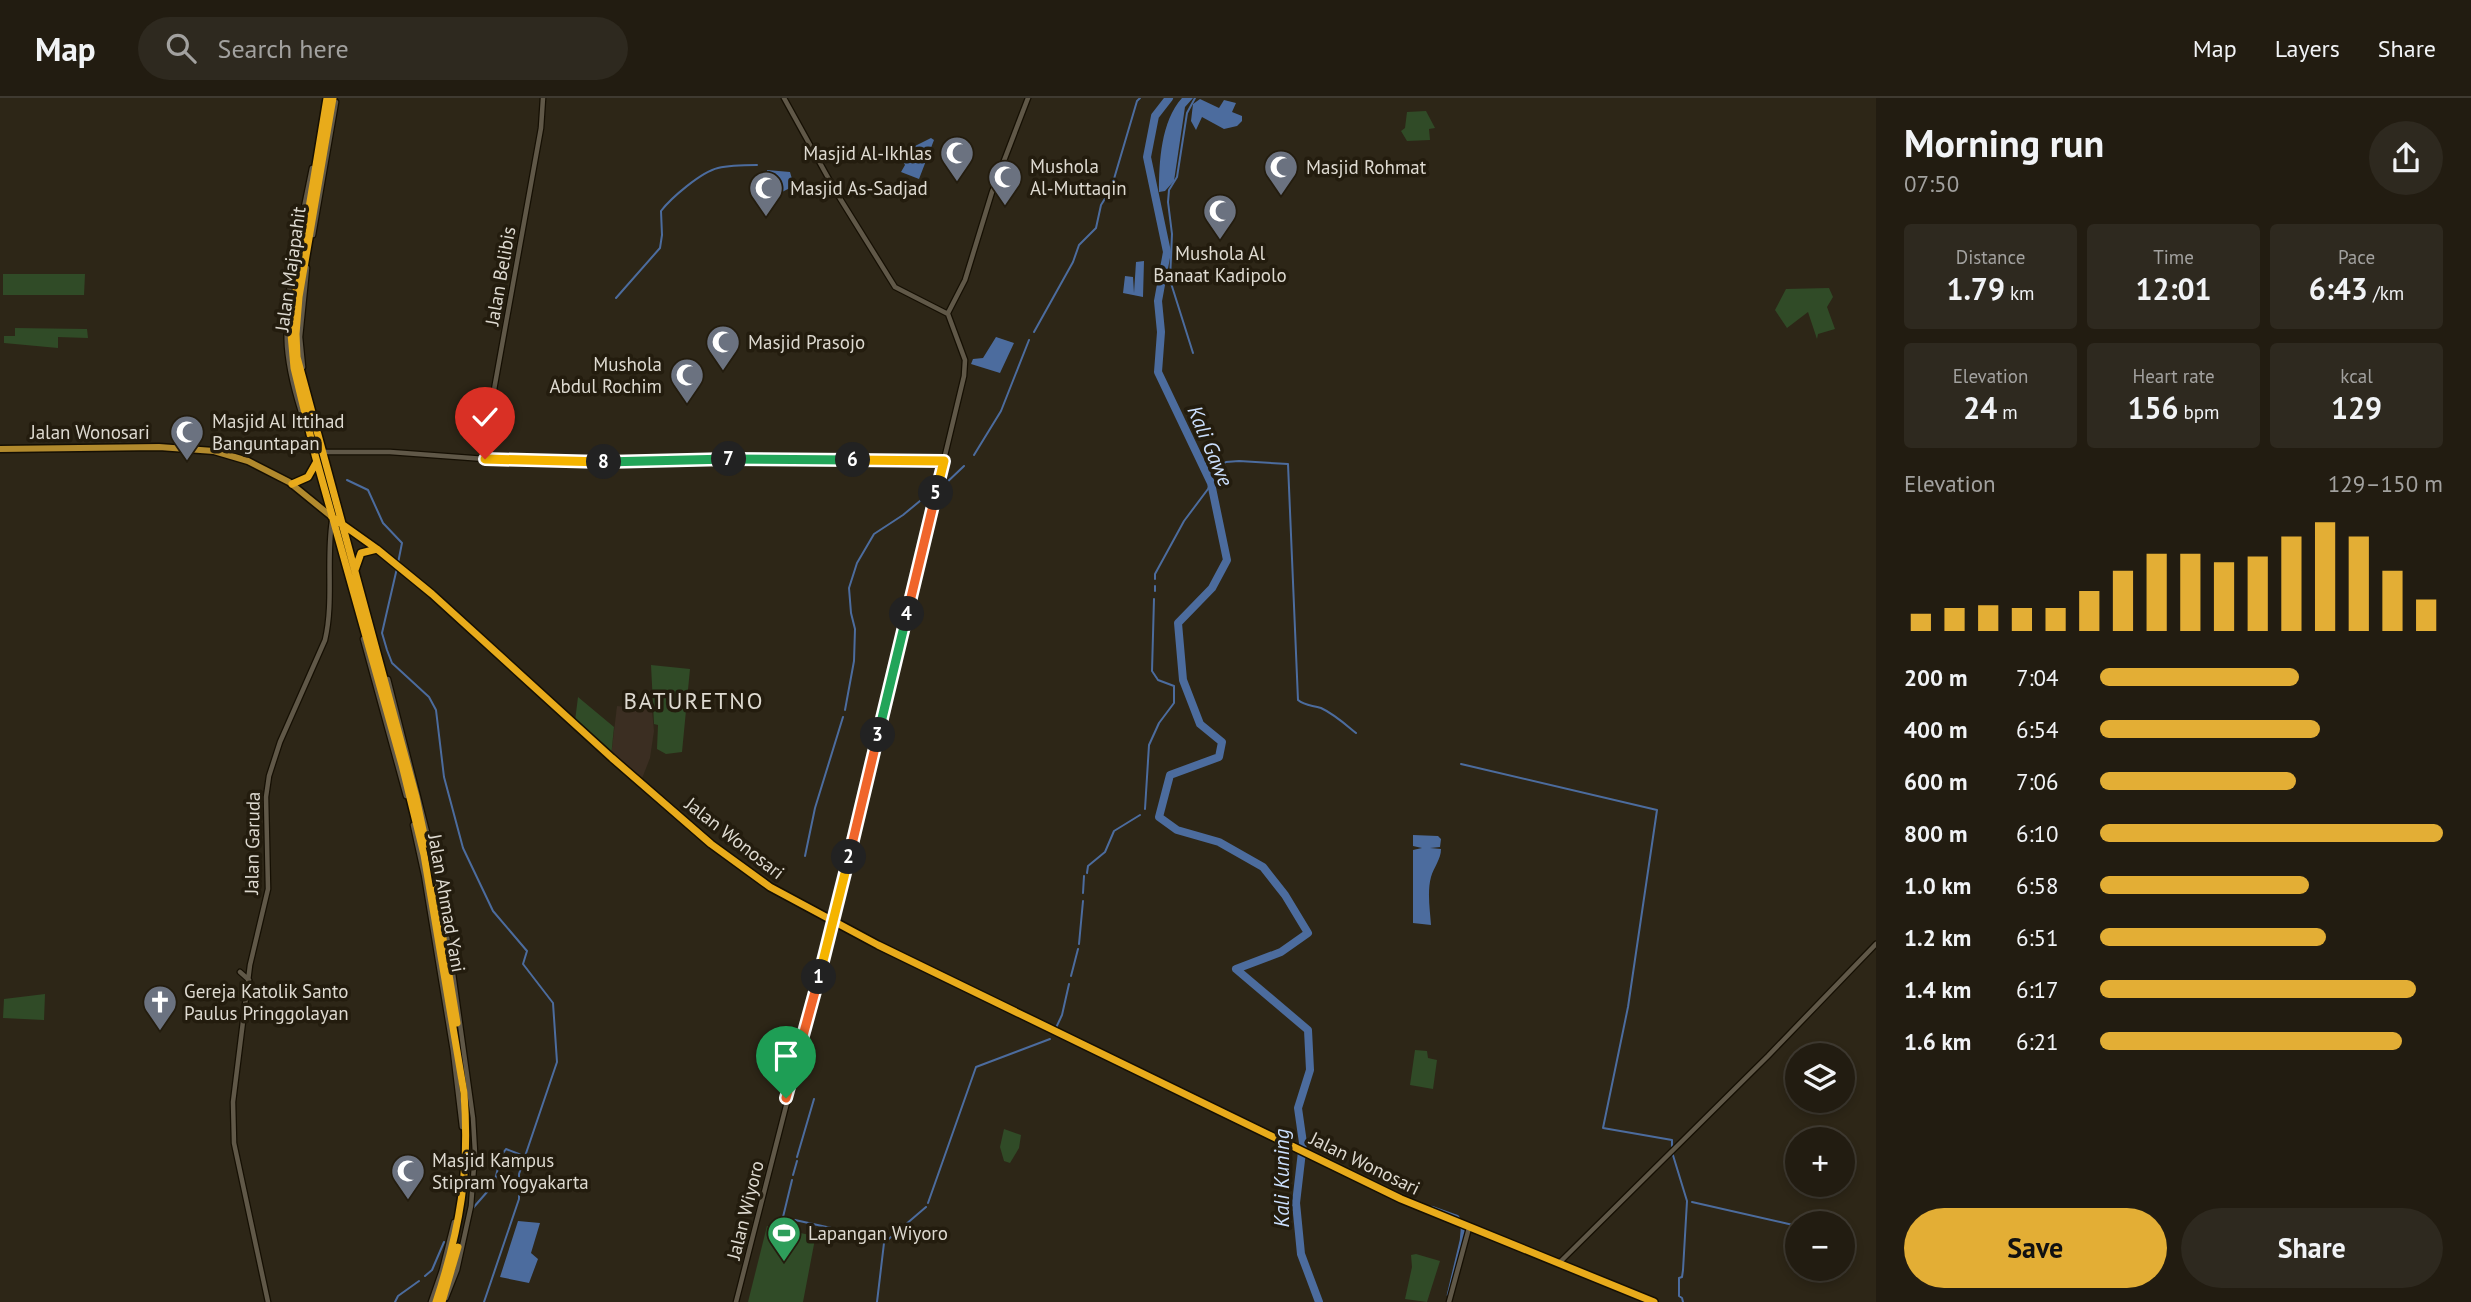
<!DOCTYPE html>
<html lang="en">
<head>
<meta charset="utf-8">
<style>
	body { margin:0; font-family:"PT Sans",sans-serif; background:#2e291f; color:#f1f3f6; height:100vh; display:flex; flex-direction:column; font-size:26px; white-space:nowrap }
	* { box-sizing:border-box; margin:0 }
	p { font-size:23px; color:#a2a19f }
	.icon { flex:none; width:38px; height:38px; fill:none; stroke:currentColor; stroke-width:2; stroke-linecap:round; stroke-linejoin:round }
	.map { position:relative; flex:1; overflow:hidden }
	.sheet { display:flex; flex-direction:column; background:#221c11; width:595px }
	.sheet>* { flex:none }
	.controls { position:absolute; left:1785px; top:945px; display:grid; gap:14px }
	.controls a { display:grid; place-items:center; width:70px; height:70px; border-radius:50%; background:#221c11; box-shadow:0 4px 10px #0003,0 0 0 2px #3f3a31; font-size:35px }
	.pin { position:absolute; display:grid; place-items:center; width:60px; height:60px; color:#fff; margin:-72px -30px; border-radius:50% 50% 50% 0; rotate:-45deg; box-shadow:0 0 7px #0007 }
	.pin .icon { rotate:45deg }
	.km { position:absolute; width:35px; height:35px; margin:-18px; border-radius:50%; background:#222; color:#fff; font-size:19px; line-height:35px; text-align:center }
	.round { display:grid; place-items:center; flex:none; width:74px; height:74px; border-radius:37px; background:#2e291f }
	.head { display:flex; align-items:center; justify-content:space-between; height:119px; padding:0 28px }
	h1 { font-size:38px; font-weight:700; line-height:52px }
	.figures { display:grid; grid-template-columns:repeat(3,1fr); gap:10px; height:119px; padding:7px 28px }
	.figures div { display:grid; align-content:center; border-radius:7px; background:#2e291f; text-align:center }
	.figures b { font-size:30px; font-weight:700 }
	.figures small { font-size:19px; font-weight:400 }
	.figures p { font-size:19px }
	.chart { height:196px; padding:14px 28px }
	.chart p { display:flex; justify-content:space-between }
	.chart svg { width:100%; height:126px; margin-top:7px; stroke:#e3ae35; stroke-width:6 }
	.cta { display:flex; gap:14px; margin-top:auto; padding:14px 28px }
	.cta a { flex:1; height:80px; border-radius:42px; background:#e3ae35; color:#111; font-size:28px; font-weight:700; line-height:80px; text-align:center }
	.cta a+a { background:#2e291f; color:#f1f3f6 }
	ul { padding:0 28px; list-style:none; font-size:23px }
	li { display:grid; grid-template-columns:112px 84px 1fr; align-items:center; height:52px }
	li i { height:18px; border-radius:9px; background:#e3ae35 }
	header { display:flex; align-items:center; gap:42px; box-sizing:border-box; height:98px; padding:0 35px; background:#221c11; border-bottom:2px solid #3f3a31 }
	header strong { font-size:33px }
	nav { display:flex; gap:38px; margin-inline-start:auto; font-size:24px }
	.search { width:490px; height:63px; background:#2e291f; display:flex; align-items:center; gap:18px; box-sizing:border-box; padding:0 24px; border-radius:38px; color:#a2a19f; font-size:26px }
	main { display:flex; flex:1; min-height:0 }
	.map>svg:first-child { display:block }
	.commercial { fill:#3b2e22 }
	.green { fill:#304b27 }
	.water { fill:#4c6c9e }
	.lines { fill:none; stroke-linecap:round; stroke-linejoin:round }
	.stream { stroke:#4c6c9e; stroke-width:2 }
	.canal { stroke:#4c6c9e; stroke-width:4.5 }
	.river { stroke:#4c6c9e; stroke-width:8 }
	.minor-casing { stroke:#150f03; stroke-width:7 }
	.major-casing { stroke:#150f03; stroke-width:9 }
	.highway-casing { stroke:#150f03; stroke-width:10 }
	.minor { stroke:#605848; stroke-width:4.5 }
	.major { stroke:#b28a2d; stroke-width:6 }
	.highway { stroke:#e8ab1b; stroke-width:7 }
	.split-1-casing { stroke:#fff; stroke-width:14 }
	.split-2-casing { stroke:#fff; stroke-width:14 }
	.split-3-casing { stroke:#fff; stroke-width:14 }
	.split-4-casing { stroke:#fff; stroke-width:14 }
	.split-5-casing { stroke:#fff; stroke-width:14 }
	.split-6-casing { stroke:#fff; stroke-width:14 }
	.split-7-casing { stroke:#fff; stroke-width:14 }
	.split-8-casing { stroke:#fff; stroke-width:14 }
	.split-9-casing { stroke:#fff; stroke-width:14 }
	.split-1 { stroke:#f0652b; stroke-width:9 }
	.split-2 { stroke:#f5b400; stroke-width:9 }
	.split-3 { stroke:#f0652b; stroke-width:9 }
	.split-4 { stroke:#22a559; stroke-width:9 }
	.split-5 { stroke:#f0652b; stroke-width:9 }
	.split-6 { stroke:#f5b400; stroke-width:9 }
	.split-7 { stroke:#22a559; stroke-width:9 }
	.split-8 { stroke:#22a559; stroke-width:9 }
	.split-9 { stroke:#f5b400; stroke-width:9 }
	.labels { text-anchor:middle; stroke-width:7; stroke-linejoin:round; paint-order:stroke }
	.poi-label { font-size:19px; fill:#dedad1; stroke:#231c0e; text-anchor:start }
	.street-label { font-size:19px; fill:#dedad1; stroke:#231c0e }
	.water-label { font-size:21px; font-style:italic; fill:#cbdffd; stroke:#231c0e }
	.quarter-label { font-size:23px; letter-spacing:2px; fill:#dedad1; stroke:#231c0e }
</style>
</head>
<body>
<header>
<strong>Map</strong>
<div class="search"><svg class="icon" aria-label="search" viewBox="0 0 24 24"><circle cx="10" cy="10" r="6"/><path d="M15 15l6 6"/></svg>Search here</div>
<nav><a>Map</a><a>Layers</a><a>Share</a></nav>
</header>
<main>
<div class="map">
<svg width="1876" height="1204" viewBox="0 0 1876 1204">
	<rect width="100%" height="100%" fill="#2d2617"/>
	<path class="commercial" d="M617 608 652 612 654 633 650 660 641 683 611 658Z"/>
	<path class="green" d="M1426 13 1435 30 1429 31 1430 42 1407 43 1401 33 1405 30 1407 14Z
		M3 176H85L84 197H3Z
		M1829 190 1833 199 1827 209 1835 231 1818 236 1817 241 1808 214 1787 230 1775 212 1786 191Z
		M15 230 87 231 88 240 58 239V250L4 245V238H15Z
		M651 567 690 571 682 654 666 656 657 651 658 627 654 626Z
		M578 599 614 629 611 659 575 623Z
		M45 896 44 922 3 920 4 901Z
		M1415 952 1427 953 1428 960 1437 962 1433 991 1410 987Z
		M1004 1031 1021 1037 1019 1050 1010 1065 1004 1063 1000 1049Z
		M767 1128 810 1137 815 1141 803 1204H748Z
		M1416 1156 1440 1163 1427 1204 1405 1201 1412 1169 1411 1157Z"/>
	<path class="water" d="M1182 0H1193L1185 9 1174 83 1165 93 1159 94C1159 64 1161 23 1182 0Z
		M1200 1 1219 10 1224 2 1236 5 1232 14 1242 18V23L1237 28 1224 31 1202 19 1196 32 1191 23 1193 6Z
		M931 40 934 42 919 81 901 74 905 67 899 56Z
		M767 72 790 74 794 88 768 101Z
		M1144 163 1143 199 1123 195 1125 178 1133 179 1134 195 1136 164Z
		M996 239 1014 245 1000 275 971 266 973 261 983 260Z
		M1413 737 1438 738 1441 741 1440 749 1430 750 1441 751C1441 761 1434 769 1431 779 1427 794 1430 812 1431 827L1413 825V752L1422 750 1413 748Z
		M518 1123 540 1125 531 1155 538 1161 529 1185 500 1179Z"/>
	<g class="lines">
		<path class="stream" d="M616 200 660 150 662 137 661 113C671 100 701 74 718 70 730 67 744 67 757 67
			M1034 234 1073 164 1079 147 1096 130 1101 107 1111 91 1137 3 1140 0
			M1193 255 1170 182 1172 136 1168 104 1169 92 1177 79 1187 15 1195 0
			M974 357 1001 313 1029 242
			M347 382 368 392 383 425 402 445 398 465
			M943 388 964 368
			M397 470 382 535 387 552 392 565 429 599 436 612 444 679 463 750 493 813 527 853 523 866 553 905 557 964 519 1076V1101L484 1204
			M1155 481V476L1184 423 1208 391 1216 370 1226 364 1239 363 1288 366 1298 602C1305 608 1312 607 1321 610 1334 616 1345 626 1356 635
			M1155 493V488
			M845 612 854 563 855 531 851 515 849 490 857 465 874 436 903 417 932 393
			M1461 666 1657 712 1628 909 1603 1030 1672 1042V1049
			M1145 711 1149 647 1159 625 1174 605V588L1158 582 1152 573 1154 501
			M805 758 815 710 843 619
			M1087 775 1088 768 1105 754 1114 733 1140 717
			M1083 795 1084 778
			M1079 846 1083 803
			M1071 878 1078 851
			M1055 932 1062 917 1069 886
			M1672 1054 1687 1103 1683 1172 1682 1179 1679 1180V1198L1682 1200 1683 1204
			M797 1059 814 1001
			M793 1077 797 1063
			M1692 1104 1793 1127
			M928 1105 976 969 1050 941
			M473 1110 494 1086 501 1058 506 1051 524 1058
			M783 1119 792 1082
			M795 1122 881 1141
			M425 1178 432 1172 444 1144
			M395 1204 398 1198 419 1183
			M877 1204 884 1145 926 1109"/>
		<path class="canal" d="M1432 1110 1457 1119 1463 1131 1462 1142 1449 1197"/>
		<path class="river" d="M1169 0 1155 18 1147 59 1167 154 1158 203 1161 234 1158 274 1211 385 1227 462 1212 490 1178 525 1183 582 1200 626 1222 644 1219 659 1170 677 1159 719 1177 732 1219 744 1263 769 1285 797 1308 835 1281 854 1236 871 1308 932 1310 972 1298 1010 1303 1045 1296 1105 1301 1156 1319 1204"/>
		<g class="minor-casing">
			<path id="minor" d="M784 0 836 94 895 189 948 216
				M313 137 336 4
				M948 215 965 182 992 94 1028 0
				M303 269 300 239 307 170
				M304 323C296 299 289 274 287 248 284 191 301 126 312 70
				M323 354H390L485 361 618 364 728 361 944 363
				M485 361 490 314 541 30 543 0
				M363 541 406 698
				M388 581 429 742 451 861 473 1020 475 1055 471 1108 457 1172 446 1200
				M413 727 424 777 453 953 462 1029
				M240 874 249 882
				M1559 1165 1768 958 1876 846
				M268 1204 234 1045 233 1004 250 867 268 791 266 699 269 678 280 644 325 542C334 503 326 462 332 423
				M431 1204 442 1172 454 1124
				M736 1204 834 820 964 278 965 262 948 216
				M1449 1204 1469 1130"/>
		</g>
		<g class="major-casing">
			<path id="major" d="M0 351 159 349 214 353 248 363 289 384 332 419"/>
		</g>
		<g class="highway-casing">
			<path id="highway" d="M327 0 297 183 291 236 294 270 315 357 402 667 424 757 464 995C470 1073 460 1131 436 1204
				M333 0 299 199 296 236 297 259 416 699 426 746
				M292 386 308 379 316 365
				M332 419 377 451 432 496 612 660 711 746 770 789 878 847 1401 1101 1654 1204
				M355 472 361 455 377 451
				M435 792 457 925
				M442 1204 458 1149"/>
		</g>
		<use href="#minor" class="minor"/>
		<use href="#major" class="major"/>
		<use href="#highway" class="highway"/>
	</g>
	<g class="lines">
		<g class="split-1-casing">
			<path id="split-1" d="M786 1000 819 879"/>
		</g>
		<g class="split-2-casing">
			<path id="split-2" d="M819 879 849 759"/>
		</g>
		<g class="split-3-casing">
			<path id="split-3" d="M849 759 878 637"/>
		</g>
		<g class="split-4-casing">
			<path id="split-4" d="M878 637 907 516"/>
		</g>
		<g class="split-5-casing">
			<path id="split-5" d="M907 516 936 395"/>
		</g>
		<g class="split-6-casing">
			<path id="split-6" d="M853 362 944 363 936 395"/>
		</g>
		<g class="split-7-casing">
			<path id="split-7" d="M729 361 853 362"/>
		</g>
		<g class="split-8-casing">
			<path id="split-8" d="M604 364 729 361"/>
		</g>
		<g class="split-9-casing">
			<path id="split-9" d="M485 361 604 364"/>
		</g>
		<use href="#split-1" class="split-1"/>
		<use href="#split-2" class="split-2"/>
		<use href="#split-3" class="split-3"/>
		<use href="#split-4" class="split-4"/>
		<use href="#split-5" class="split-5"/>
		<use href="#split-6" class="split-6"/>
		<use href="#split-7" class="split-7"/>
		<use href="#split-8" class="split-8"/>
		<use href="#split-9" class="split-9"/>
	</g>
	<defs>
		<g id="mosque-pin" transform="scale(1.75)"><path d="M0 17L-7.5 6A9.5 9.5 0 1 1 7.5 6Z" fill="#6b7280" stroke="#231c0e"/><path d="M3.5-4.9A6 6 0 1 0 3.5 4.9A5 5 0 1 1 3.5-4.9Z" fill="#fff"/></g>
		<g id="church-pin" transform="scale(1.75)"><path d="M0 17L-7.5 6A9.5 9.5 0 1 1 7.5 6Z" fill="#6b7280" stroke="#231c0e"/><path d="M-1.2-6h2.4v3.5h3.3v2.4h-3.3V6h-2.4V-.1h-3.3v-2.4h3.3Z" fill="#fff"/></g>
		<g id="stadium-pin" transform="scale(1.75)"><path d="M0 17L-7.5 6A9.5 9.5 0 1 1 7.5 6Z" fill="#2e9e5b" stroke="#231c0e"/><path d="M0-5a6.5 5 0 1 0 0 10a6.5 5 0 1 0 0-10ZM-3.5-1.8h7v3.6h-7Z" fill="#fff"/></g>
	</defs>
	<g fill-rule="evenodd">
		<use href="#mosque-pin" x="957" y="55"/>
		<use href="#mosque-pin" x="1281" y="69"/>
		<use href="#mosque-pin" x="1005" y="79"/>
		<use href="#mosque-pin" x="766" y="90"/>
		<use href="#mosque-pin" x="1220" y="113"/>
		<use href="#mosque-pin" x="723" y="244"/>
		<use href="#mosque-pin" x="687" y="277"/>
		<use href="#mosque-pin" x="187" y="334"/>
		<use href="#church-pin" x="160" y="904"/>
		<use href="#mosque-pin" x="408" y="1073"/>
		<use href="#stadium-pin" x="784" y="1135"/>
	</g>
	<g class="labels">
		<g class="poi-label">
			<text x="932" y="62" text-anchor="end">Masjid Al-Ikhlas</text>
			<text x="1030" y="75">Mushola<tspan x="1030" dy="22">Al-Muttaqin</tspan></text>
			<text x="1306" y="76">Masjid Rohmat</text>
			<text x="790" y="97">Masjid As-Sadjad</text>
			<text x="1220" y="162" text-anchor="middle">Mushola Al<tspan x="1220" dy="22">Banaat Kadipolo</tspan></text>
			<text x="748" y="251">Masjid Prasojo</text>
			<text x="662" y="273" text-anchor="end">Mushola<tspan x="662" dy="22">Abdul Rochim</tspan></text>
			<text x="212" y="330">Masjid Al Ittihad<tspan x="212" dy="22">Banguntapan</tspan></text>
			<text x="184" y="900">Gereja Katolik Santo<tspan x="184" dy="22">Paulus Pringgolayan</tspan></text>
			<text x="432" y="1069">Masjid Kampus<tspan x="432" dy="22">Stipram Yogyakarta</tspan></text>
			<text x="808" y="1142">Lapangan Wiyoro</text>
		</g>
		<g class="street-label">
			<text transform="translate(290 171) rotate(-82)" y="7">Jalan Majapahit</text>
			<text transform="translate(500 178) rotate(-80)" y="7">Jalan Belibis</text>
			<text x="90" y="341">Jalan Wonosari</text>
			<text transform="translate(735 740) rotate(38)" y="7">Jalan Wonosari</text>
			<text transform="translate(252 745) rotate(-89)" y="7">Jalan Garuda</text>
			<text transform="translate(447 805) rotate(80)" y="7">Jalan Ahmad Yani</text>
			<text transform="translate(1365 1065) rotate(26)" y="7">Jalan Wonosari</text>
			<text transform="translate(745 1112) rotate(-76)" y="7">Jalan Wiyoro</text>
		</g>
		<g class="water-label">
			<text transform="translate(1210 348) rotate(67)" y="7">Kali Gawe</text>
			<text transform="translate(1282 1080) rotate(-90)" y="7">Kali Kuning</text>
		</g>
		<g class="quarter-label">
			<text x="694" y="611">BATURETNO</text>
		</g>
	</g>
</svg>
<div class="controls">
<a><svg class="icon" aria-label="layers" viewBox="0 0 24 24"><path d="M12 4l9 5-9 5-9-5zM3 14l9 5 9-5"/></svg></a>
<a>+</a>
<a>−</a>
</div>
<div class="pin" style="left:786px;top:1000px;background:#1e9e55"><svg class="icon" aria-label="arrive" viewBox="0 0 24 24"><path d="M6 21V4h12l-3 4 3 4H6"/></svg></div>
<div class="pin" style="left:485px;top:361px;background:#d93025"><svg class="icon" aria-label="check" viewBox="0 0 24 24"><path d="M5 12l5 5 9-10"/></svg></div>
<b class="km" style="left:819px;top:879px">1</b>
<b class="km" style="left:849px;top:759px">2</b>
<b class="km" style="left:878px;top:637px">3</b>
<b class="km" style="left:907px;top:516px">4</b>
<b class="km" style="left:936px;top:395px">5</b>
<b class="km" style="left:853px;top:362px">6</b>
<b class="km" style="left:729px;top:361px">7</b>
<b class="km" style="left:604px;top:364px">8</b>
</div>
<section class="sheet">
<div class="head"><div><h1>Morning run</h1><p>07:50</p></div><a class="round"><svg class="icon" aria-label="share" viewBox="0 0 24 24"><path d="M12 15V3M7 8l5-5 5 5M5 13v7h14v-7"/></svg></a></div>
<div class="figures">
<div><p>Distance</p><b>1.79<small> km</small></b></div>
<div><p>Time</p><b>12:01</b></div>
<div><p>Pace</p><b>6:43<small> /km</small></b></div>
</div>
<div class="figures">
<div><p>Elevation</p><b>24<small> m</small></b></div>
<div><p>Heart rate</p><b>156<small> bpm</small></b></div>
<div><p>kcal</p><b>129</b></div>
</div>
<div class="chart"><p><span>Elevation</span>129–150 m</p>
<svg viewBox="0 0 160 44" preserveAspectRatio="none"><path d="M5 44V38M15 44V36M25 44V35M35 44V36M45 44V36M55 44V30M65 44V23M75 44V17M85 44V17M95 44V20M105 44V18M115 44V11M125 44V6M135 44V11M145 44V23M155 44V33"/></svg>
</div>
<ul>
<li><b>200 m</b>7:04<i style="width:58%"></i></li>
<li><b>400 m</b>6:54<i style="width:64%"></i></li>
<li><b>600 m</b>7:06<i style="width:57%"></i></li>
<li><b>800 m</b>6:10<i style="width:100%"></i></li>
<li><b>1.0 km</b>6:58<i style="width:61%"></i></li>
<li><b>1.2 km</b>6:51<i style="width:66%"></i></li>
<li><b>1.4 km</b>6:17<i style="width:92%"></i></li>
<li><b>1.6 km</b>6:21<i style="width:88%"></i></li>
</ul>
<div class="cta"><a>Save</a><a>Share</a></div>
</section>
</main>
</body>
</html>
